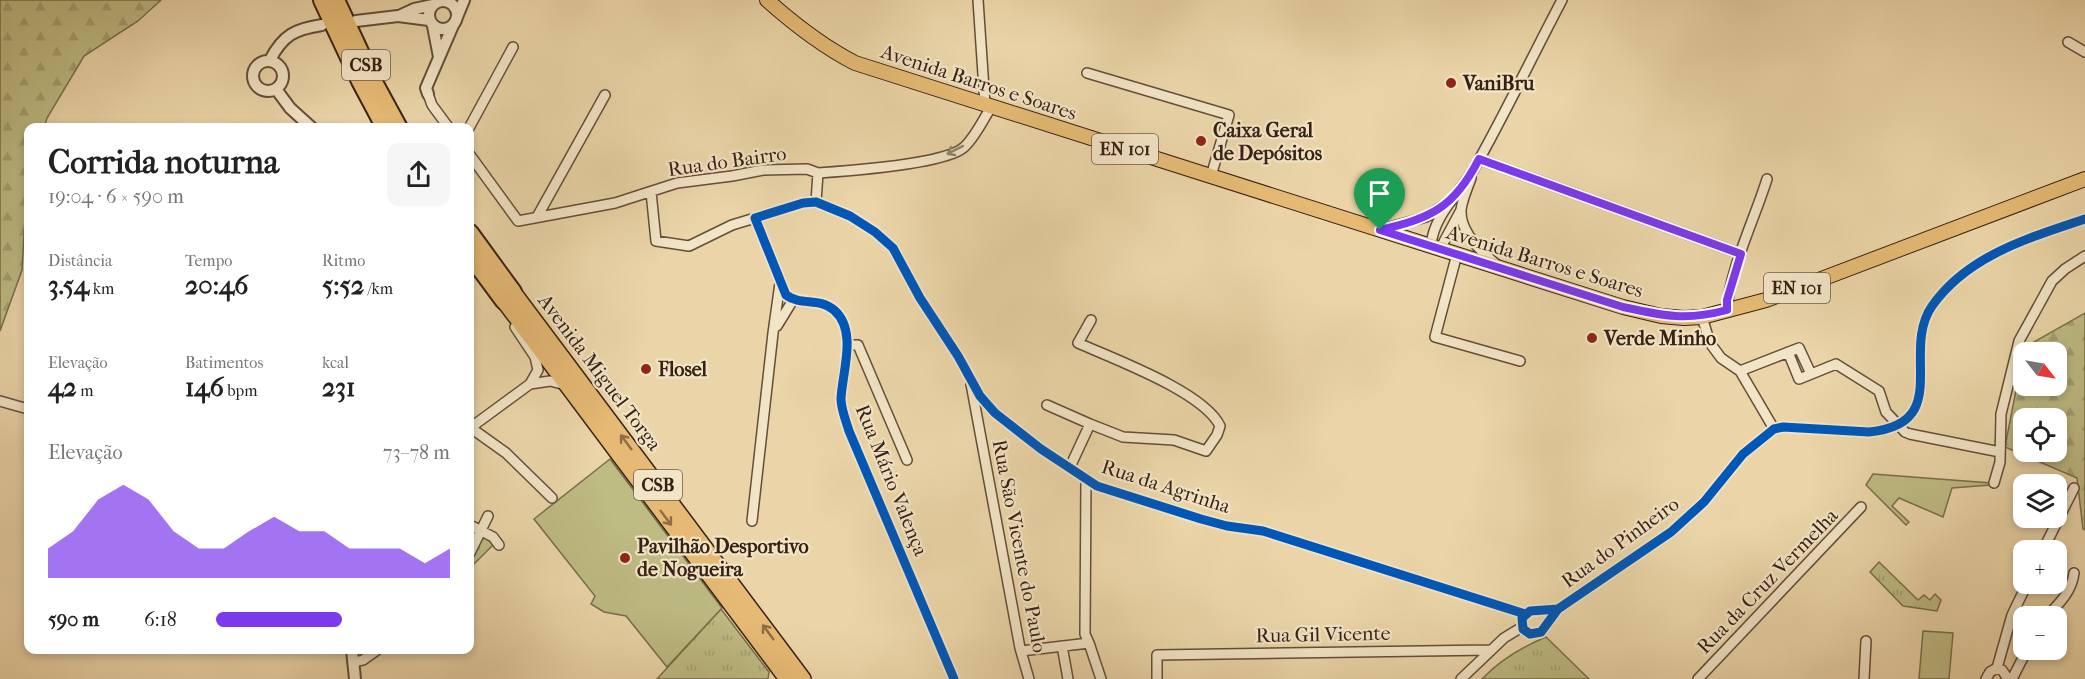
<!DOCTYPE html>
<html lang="pt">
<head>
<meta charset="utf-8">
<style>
	body { margin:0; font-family:"IM FELL French Canon",serif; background:#f6f6f6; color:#222; height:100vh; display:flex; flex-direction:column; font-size:22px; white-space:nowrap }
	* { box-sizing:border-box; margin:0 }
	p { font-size:20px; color:#767676 }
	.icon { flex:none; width:33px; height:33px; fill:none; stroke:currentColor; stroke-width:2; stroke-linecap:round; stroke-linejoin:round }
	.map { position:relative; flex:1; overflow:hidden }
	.side { position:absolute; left:24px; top:123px; width:450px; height:531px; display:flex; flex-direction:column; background:#fff; border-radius:12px; box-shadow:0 3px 9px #0003 }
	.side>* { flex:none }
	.needle { width:39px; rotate:121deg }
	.fabs { position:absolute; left:2013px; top:342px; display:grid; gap:12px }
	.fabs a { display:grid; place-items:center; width:54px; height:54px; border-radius:12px; background:#fff; box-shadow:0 3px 9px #0003; font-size:30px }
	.pin { position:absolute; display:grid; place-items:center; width:51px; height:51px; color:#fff; margin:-62px -26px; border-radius:50% 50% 50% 0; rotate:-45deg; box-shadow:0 0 6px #0007 }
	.pin .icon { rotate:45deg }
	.round { display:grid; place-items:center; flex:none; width:63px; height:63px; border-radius:12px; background:#f6f6f6 }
	.head { display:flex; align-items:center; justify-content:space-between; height:102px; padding:0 24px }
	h1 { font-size:33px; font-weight:700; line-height:45px }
	.figures { display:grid; grid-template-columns:repeat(3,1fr); gap:9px; height:102px; padding:6px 24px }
	.figures div { display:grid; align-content:center }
	.figures b { font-size:26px; font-weight:700 }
	.figures small { font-size:16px; font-weight:400 }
	.figures p { font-size:16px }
	.chart { height:168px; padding:12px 24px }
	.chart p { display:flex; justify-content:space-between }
	.chart svg { width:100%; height:108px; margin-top:6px; fill:#7c3aed; opacity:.7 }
	ul { padding:0 24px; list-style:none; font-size:20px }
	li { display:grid; grid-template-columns:96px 72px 1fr; align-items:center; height:45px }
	li i { height:15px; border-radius:8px; background:#7c3aed }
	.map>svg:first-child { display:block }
	.grass { fill:url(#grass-tufts); stroke:#7a6e4c; stroke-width:1.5 }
	.forest { fill:url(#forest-firs); stroke:#7a6e4c; stroke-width:1.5; fill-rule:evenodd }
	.garden { fill:#bebb83; stroke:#7a6e4c; stroke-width:1.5 }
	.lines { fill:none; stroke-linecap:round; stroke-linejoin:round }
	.minor-casing { stroke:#634e3a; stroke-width:12 }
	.tertiary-casing { stroke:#634e3a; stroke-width:14 }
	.primary-casing { stroke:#362115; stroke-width:16 }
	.trunk-casing { stroke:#362115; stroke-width:18 }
	.motorway-casing { stroke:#362115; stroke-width:20 }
	.minor { stroke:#f2e4c6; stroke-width:9 }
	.tertiary { stroke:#f2e4c6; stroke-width:10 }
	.primary { stroke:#e6ba74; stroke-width:14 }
	.trunk { stroke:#e6ba74; stroke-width:15 }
	.motorway { stroke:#e6ba74; stroke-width:16 }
	.cycleway-casing { stroke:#f2e4c6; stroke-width:13 }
	.cycleway { stroke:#0057b8; stroke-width:9 }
	.oneway { stroke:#94826e }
	.oneway2 { stroke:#8e6e44 }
	.route-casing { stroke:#fff; stroke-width:12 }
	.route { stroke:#7c3aed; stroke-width:8 }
	.poi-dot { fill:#8f2418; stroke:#f2e4c6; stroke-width:2 }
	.labels { text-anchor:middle; stroke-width:4.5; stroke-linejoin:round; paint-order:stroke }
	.shield { fill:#f2e4c6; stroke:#6e5c4a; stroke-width:1.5 }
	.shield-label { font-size:18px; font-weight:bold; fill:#362115 }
	.street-label { font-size:20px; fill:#362115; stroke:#f2e4c6 }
	.poi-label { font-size:20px; font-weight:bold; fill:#362115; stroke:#f2e4c6; text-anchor:start }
</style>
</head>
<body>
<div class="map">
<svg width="2085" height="679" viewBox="0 0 2085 679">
	<defs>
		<pattern id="grass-tufts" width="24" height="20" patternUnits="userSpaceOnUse" patternTransform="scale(1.5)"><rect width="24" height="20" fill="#bebb83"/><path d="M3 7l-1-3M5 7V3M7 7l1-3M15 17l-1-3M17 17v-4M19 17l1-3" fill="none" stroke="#a4a070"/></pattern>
		<pattern id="forest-firs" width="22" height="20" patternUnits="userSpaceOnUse" patternTransform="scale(1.5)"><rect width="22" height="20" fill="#bebb83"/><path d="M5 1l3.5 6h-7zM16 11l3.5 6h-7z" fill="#a4a070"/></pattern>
	</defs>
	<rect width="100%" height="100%" fill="#ebd5a8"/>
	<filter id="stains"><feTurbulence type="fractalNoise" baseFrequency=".00333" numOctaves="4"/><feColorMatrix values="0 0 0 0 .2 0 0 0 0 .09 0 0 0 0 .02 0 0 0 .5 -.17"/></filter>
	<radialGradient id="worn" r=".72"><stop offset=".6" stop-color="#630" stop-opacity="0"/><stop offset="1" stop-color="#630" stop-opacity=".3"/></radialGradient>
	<path class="grass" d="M482 537H486L493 545 470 568V562Z
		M1879 562 1918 600 1924 595 1930 600 1935 594 1941 600 1937 611 1903 606 1870 572Z
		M721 609 769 672 768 679H657Z
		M1546 637 1589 679H1482C1501 659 1522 647 1546 637Z"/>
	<path class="forest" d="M0 0H161L138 21 84 56 47 118 44 127 28 128V190L26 201 22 270 0 331Z
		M2085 313V530L2083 529 2077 478 2005 447 2023 354 2024 386H2056V352H2024L2025 347ZM2024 418H2056V452H2024Z"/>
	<path class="garden" d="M610 459 722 608 667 667 626 616 604 612 591 604 595 596 534 519Z
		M1873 474 1991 483 1990 485 1952 488 1943 517 1899 498 1892 506 1909 522 1906 525 1866 485Z
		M1923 631 1953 633 1949 679H1919Z"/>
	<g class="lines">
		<g class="minor-casing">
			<path id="minor" d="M978 0 985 104
				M2068 42 2085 52
				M1087 73 1229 115 1211 176
				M428 94 432 105 449 128
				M469 128 513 47
				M470 155 518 221 615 203 677 183 732 176 763 170 807 169 818 173C847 171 943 164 963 148 975 138 983 119 992 106
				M1479 159 1741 254
				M1471 178C1468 187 1462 200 1461 210 1460 232 1480 251 1496 264
				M651 192 656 241 689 246 732 225 755 218
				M816 202 818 173
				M537 217 605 95
				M1383 229 1426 217 1447 203
				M1431 246C1433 215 1461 192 1475 167 1506 112 1533 55 1562 0
				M1440 249 1461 210
				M1457 254 1435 337 1520 361
				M1727 310C1729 271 1755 218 1767 179
				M1702 317 1710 343 1721 358 1740 371 1774 429
				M777 326 793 300
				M847 345H858L907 460
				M1788 352 1799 379 1836 364 1879 391 1886 412 1905 432 1910 434 2000 452
				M1740 371 1799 348 1811 374
				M530 384 550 381 566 385
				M971 384 1020 648 1029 679
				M0 401 28 409
				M1047 405 1090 424
				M470 428 530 384 538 370 535 357 515 327
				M471 428 506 453 552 498
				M1070 467 1090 424 1123 437 1174 440 1206 451 1217 435 1220 426C1204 392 1114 359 1078 343L1091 320
				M1086 478 1085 634 1089 643
				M1994 483 2000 462 2001 414 2019 341 2052 281 2065 269 2085 256
				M752 521 773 333 780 283
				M470 525 493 537 499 545
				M2043 550 2074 488
				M470 553 488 516
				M1558 609 1530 611 1522 618 1523 629 1530 634 1541 632 1558 609 1671 532 1704 502 1743 454 1774 429 1783 427 1869 432C1954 424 1900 352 1932 306 1968 255 2029 238 2085 219
				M2047 616C2059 604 2072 591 2074 573
				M1062 646 1068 679
				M1021 651 1089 643 1101 679
				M355 662 363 660 377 650
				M1997 668 2012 615 2027 584
				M954 679 849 431C846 421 841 409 841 399 842 372 858 331 834 310 819 297 801 306 786 295L755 218 803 203 816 202 850 216 875 232 893 248 920 298 958 356 980 396 995 413 1041 449 1097 486 1201 519 1227 526 1263 531 1525 614
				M1157 679V655L1490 650
				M1461 679 1504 638 1522 627
				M1698 679 1861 507
				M1864 679 1866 641
				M1986 679 1990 672 1997 668 2002 670 2008 679
				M2012 679 2027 650"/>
		</g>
		<g class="tertiary-casing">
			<path id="tertiary" d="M429 15a14 14 0 1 1 28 0a14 14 0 1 1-28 0Z
				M401 15 414 9 433 5
				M457 17 464 0
				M356 21 398 16 429 20
				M433 26 439 57
				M270 60C283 35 295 29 322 25
				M253 76a15 15 0 1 1 30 0a15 15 0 1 1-30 0Z
				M276 89 290 108 312 128
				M428 94 426 88 454 23
				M352 650 355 679"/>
		</g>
		<g class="primary-casing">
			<path id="primary" d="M767 0C795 25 822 46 855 63L1623 307 1661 316 1684 318 1702 317 1766 300 2085 179"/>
		</g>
		<g class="trunk-casing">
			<path id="trunk" d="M513 292 803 679
				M504 301 787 679"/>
		</g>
		<g class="motorway-casing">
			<path id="motorway" d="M322 0 360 81 385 128
				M336 0 375 84 399 128
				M470 233 513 292
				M470 255 504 301"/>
		</g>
		<use href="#minor" class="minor"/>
		<use href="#tertiary" class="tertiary"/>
		<use href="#primary" class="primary"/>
		<use href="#trunk" class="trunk"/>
		<use href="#motorway" class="motorway"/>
		<g class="cycleway-casing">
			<path id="cycleway" d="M1558 609 1530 611 1522 618 1523 629 1530 634 1541 632 1558 609 1671 532 1704 502 1743 454 1774 429 1783 427 1869 432C1954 424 1900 352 1932 306 1968 255 2029 238 2085 219
				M954 679 849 431C846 421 841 409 841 399 842 372 858 331 834 310 819 297 801 306 786 295L755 218 803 203 816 202 850 216 875 232 893 248 920 298 958 356 980 396 995 413 1041 449 1097 486 1201 519 1227 526 1263 531 1525 614"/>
		</g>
		<use href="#cycleway" class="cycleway"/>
	</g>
	<defs><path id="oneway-shaft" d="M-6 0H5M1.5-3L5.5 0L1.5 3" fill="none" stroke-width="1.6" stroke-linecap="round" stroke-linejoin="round" transform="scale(1.5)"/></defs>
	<use class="oneway" href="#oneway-shaft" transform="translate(955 150) rotate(153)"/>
	<g class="oneway2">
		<use href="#oneway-shaft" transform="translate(626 442) rotate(-127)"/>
		<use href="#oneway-shaft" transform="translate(666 518) rotate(53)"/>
		<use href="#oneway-shaft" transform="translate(768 632) rotate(-127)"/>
	</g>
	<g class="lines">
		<g class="route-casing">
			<path id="route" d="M1479 159 1741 254 1727 300V310C1686 321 1664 316 1623 307L1380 230C1431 218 1454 208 1479 159Z"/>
		</g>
		<use href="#route" class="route"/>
	</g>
	<g class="poi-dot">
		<circle cx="1451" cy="83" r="6"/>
		<circle cx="1201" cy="141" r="6"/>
		<circle cx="1592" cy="338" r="6"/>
		<circle cx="646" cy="369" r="6"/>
		<circle cx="625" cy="558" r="6"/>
	</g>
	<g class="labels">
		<g class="shield">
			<rect x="342" y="50" width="48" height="30" rx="4.5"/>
			<rect x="1092" y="134" width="66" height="30" rx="4.5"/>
			<rect x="1764" y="273" width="66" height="30" rx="4.5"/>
			<rect x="634" y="470" width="48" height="30" rx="4.5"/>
		</g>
		<g class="shield-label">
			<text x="366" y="71">CSB</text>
			<text x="1125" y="155">EN 101</text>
			<text x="1797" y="294">EN 101</text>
			<text x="658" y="491">CSB</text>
		</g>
		<g class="street-label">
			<text transform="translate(979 82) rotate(18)" y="7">Avenida Barros e Soares</text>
			<text transform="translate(727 161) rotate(-8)" y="7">Rua do Bairro</text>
			<text transform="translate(1545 261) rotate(17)" y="7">Avenida Barros e Soares</text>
			<text transform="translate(600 372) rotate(53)" y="7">Avenida Miguel Torga</text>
			<text transform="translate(892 480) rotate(68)" y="7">Rua Mário Valença</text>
			<text transform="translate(1166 486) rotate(18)" y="7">Rua da Agrinha</text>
			<text transform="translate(1620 542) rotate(-36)" y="7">Rua do Pinheiro</text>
			<text transform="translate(1020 546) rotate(79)" y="7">Rua São Vicente do Paulo</text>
			<text transform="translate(1767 581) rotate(-46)" y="7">Rua da Cruz Vermelha</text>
			<text transform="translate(1323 634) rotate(-1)" y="7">Rua Gil Vicente</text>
		</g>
		<g class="poi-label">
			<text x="1463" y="90">VaniBru</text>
			<text x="1213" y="137">Caixa Geral<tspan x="1213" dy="23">de Depósitos</tspan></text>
			<text x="1604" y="345">Verde Minho</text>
			<text x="658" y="376">Flosel</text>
			<text x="637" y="553">Pavilhão Desportivo<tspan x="637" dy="23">de Nogueira</tspan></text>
		</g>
	</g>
	<rect width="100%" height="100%" filter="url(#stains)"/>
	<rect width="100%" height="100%" fill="url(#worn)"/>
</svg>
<div class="fabs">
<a><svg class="needle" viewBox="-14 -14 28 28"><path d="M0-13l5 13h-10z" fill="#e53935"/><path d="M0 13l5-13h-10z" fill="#767676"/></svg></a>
<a><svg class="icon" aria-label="locate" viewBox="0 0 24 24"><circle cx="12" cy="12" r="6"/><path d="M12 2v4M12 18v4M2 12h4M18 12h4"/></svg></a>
<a><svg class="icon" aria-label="layers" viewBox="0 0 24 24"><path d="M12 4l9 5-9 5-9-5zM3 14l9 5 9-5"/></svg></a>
<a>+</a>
<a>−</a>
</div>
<div class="pin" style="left:1380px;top:230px;background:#1e9e55"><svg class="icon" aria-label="arrive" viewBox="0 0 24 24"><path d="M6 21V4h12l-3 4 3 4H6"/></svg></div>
<section class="side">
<div class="head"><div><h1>Corrida noturna</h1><p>19:04 · 6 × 590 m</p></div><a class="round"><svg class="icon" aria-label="share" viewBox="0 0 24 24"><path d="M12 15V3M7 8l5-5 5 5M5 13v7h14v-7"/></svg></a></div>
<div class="figures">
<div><p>Distância</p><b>3.54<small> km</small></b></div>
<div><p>Tempo</p><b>20:46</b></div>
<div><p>Ritmo</p><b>5:52<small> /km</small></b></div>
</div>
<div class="figures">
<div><p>Elevação</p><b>42<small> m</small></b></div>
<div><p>Batimentos</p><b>146<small> bpm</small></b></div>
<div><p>kcal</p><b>231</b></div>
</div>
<div class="chart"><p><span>Elevação</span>73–78 m</p>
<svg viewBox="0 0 160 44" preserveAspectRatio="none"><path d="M0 44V32L10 25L20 12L30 6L40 12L50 25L60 32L70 32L80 25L90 19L100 25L110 25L120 32L130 32L140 32L150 38L160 32V44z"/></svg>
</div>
<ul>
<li><b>590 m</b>6:18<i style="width:54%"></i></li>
</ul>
</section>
</div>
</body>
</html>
